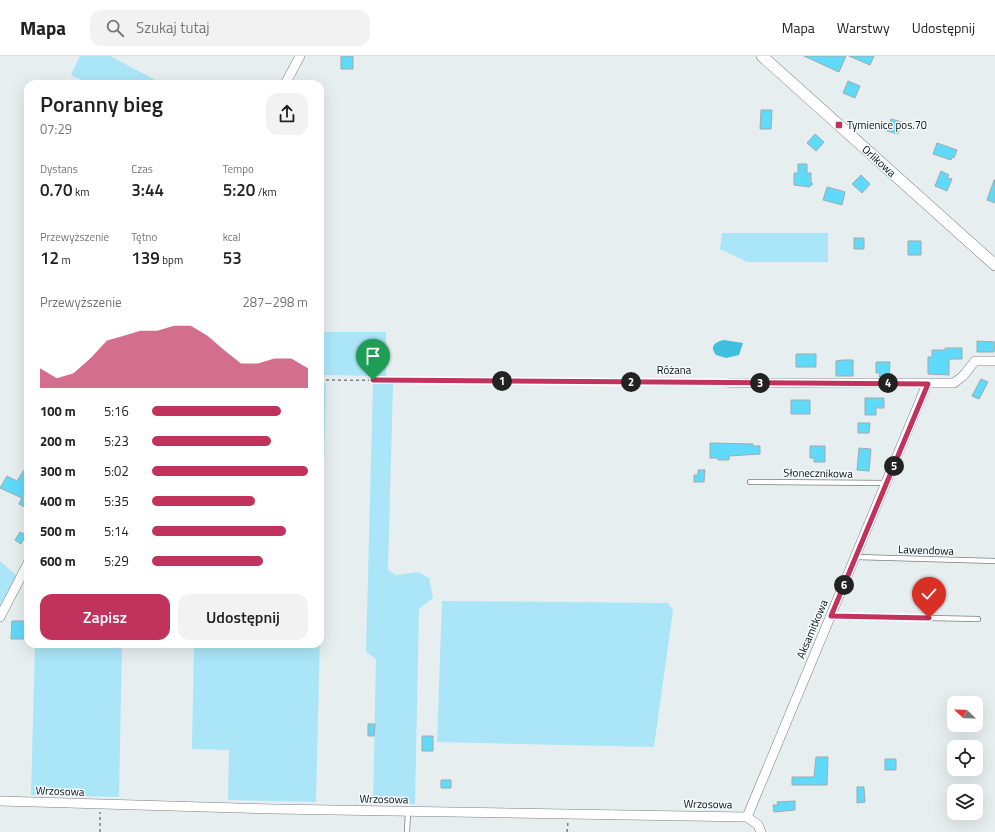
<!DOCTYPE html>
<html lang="pl">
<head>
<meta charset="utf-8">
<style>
	body { margin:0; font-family:"Titillium Web",sans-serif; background:#f2f2f2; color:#222; height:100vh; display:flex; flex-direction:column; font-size:15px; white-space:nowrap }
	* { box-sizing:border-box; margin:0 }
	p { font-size:13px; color:#767676 }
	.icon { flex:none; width:22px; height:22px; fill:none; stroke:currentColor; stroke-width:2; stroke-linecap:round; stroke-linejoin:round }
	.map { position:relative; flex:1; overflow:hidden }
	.details { position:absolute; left:24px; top:24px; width:300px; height:568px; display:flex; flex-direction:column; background:#fff; border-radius:12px; box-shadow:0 4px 16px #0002 }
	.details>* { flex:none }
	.needle { width:26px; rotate:292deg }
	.controls { position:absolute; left:947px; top:640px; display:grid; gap:8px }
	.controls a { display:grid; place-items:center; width:36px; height:36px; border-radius:8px; background:#fff; box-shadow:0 4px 16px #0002; font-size:20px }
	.pin { position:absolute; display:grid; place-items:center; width:34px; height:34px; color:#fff; margin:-41px -17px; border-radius:50% 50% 50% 0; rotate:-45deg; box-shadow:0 0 4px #0007 }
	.pin .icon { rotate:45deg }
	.km { position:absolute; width:20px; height:20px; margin:-10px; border-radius:50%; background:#222; color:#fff; font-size:11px; line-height:20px; text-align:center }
	.round { display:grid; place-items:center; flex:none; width:42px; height:42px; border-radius:12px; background:#f2f2f2 }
	.headline { display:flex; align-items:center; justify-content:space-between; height:68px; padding:0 16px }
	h1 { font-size:22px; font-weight:600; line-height:30px }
	.figures { display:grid; grid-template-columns:repeat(3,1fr); gap:6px; height:68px; padding:4px 16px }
	.figures div { display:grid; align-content:center }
	.figures b { font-size:17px; font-weight:600 }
	.figures small { font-size:11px; font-weight:400 }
	.figures p { font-size:11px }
	.chart { height:112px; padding:8px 16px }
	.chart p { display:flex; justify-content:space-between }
	.chart svg { width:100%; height:72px; margin-top:4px; fill:#c1325d; opacity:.7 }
	.primary-button { display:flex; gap:8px; margin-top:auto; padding:8px 16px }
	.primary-button a { flex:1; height:46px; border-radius:12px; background:#c1325d; color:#fff; font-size:16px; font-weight:600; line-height:46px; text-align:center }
	.primary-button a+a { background:#f2f2f2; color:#222 }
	ul { padding:0 16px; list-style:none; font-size:13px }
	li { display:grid; grid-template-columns:64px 48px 1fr; align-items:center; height:30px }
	li i { height:10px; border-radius:5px; background:#c1325d }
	header { display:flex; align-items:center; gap:24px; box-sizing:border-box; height:56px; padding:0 20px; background:#fff; border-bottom:1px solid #e0e0e0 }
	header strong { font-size:19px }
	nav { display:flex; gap:22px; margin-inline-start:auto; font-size:14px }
	.search { width:280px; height:36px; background:#f2f2f2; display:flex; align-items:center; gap:10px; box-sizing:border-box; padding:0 14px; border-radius:12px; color:#767676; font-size:15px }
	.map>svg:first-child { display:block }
	.green { fill:#aae6f8 }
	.water { fill:#3fbfde }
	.building { fill:#5fdafa; stroke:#a3a9ab }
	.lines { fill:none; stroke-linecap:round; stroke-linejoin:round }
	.service-casing { stroke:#798082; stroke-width:6 }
	.minor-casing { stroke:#798082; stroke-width:10 }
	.tertiary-casing { stroke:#798082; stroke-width:12 }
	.path { stroke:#797e7f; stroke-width:1.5; stroke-dasharray:3 3; stroke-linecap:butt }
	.service { stroke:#fff; stroke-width:4.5 }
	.minor { stroke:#fff; stroke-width:9 }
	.tertiary { stroke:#fff; stroke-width:11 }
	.route-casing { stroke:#fff; stroke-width:8 }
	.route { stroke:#c1325d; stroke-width:5 }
	.poi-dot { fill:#c1325d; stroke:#f4fbfe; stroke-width:1.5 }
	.labels { text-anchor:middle; stroke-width:3; stroke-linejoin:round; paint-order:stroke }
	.poi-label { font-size:11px; fill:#0a0d0d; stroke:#f4fbfe; text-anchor:start }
	.street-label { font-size:11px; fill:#0a0d0d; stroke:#f4fbfe }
</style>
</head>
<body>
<header>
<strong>Mapa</strong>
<div class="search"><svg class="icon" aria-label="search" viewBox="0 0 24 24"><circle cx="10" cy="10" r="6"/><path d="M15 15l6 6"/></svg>Szukaj tutaj</div>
<nav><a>Mapa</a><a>Warstwy</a><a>Udostępnij</a></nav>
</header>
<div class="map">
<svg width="995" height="776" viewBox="0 0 995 776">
	<rect width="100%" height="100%" fill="#e7eef0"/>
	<path class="green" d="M80 0H110L163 28H89L71 19Z
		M722 177H828V206H747L720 193Z
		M320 276H386V320L320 319Z
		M320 327H326L316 746 228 744 229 694 192 693 194 588H320Z
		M373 328H393L388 514 396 519 418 516 429 522 433 542 419 553 415 748H373L376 603 366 596Z
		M0 505 17 520 0 551Z
		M442 545 668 547 673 554 654 691 437 686Z
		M35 588H122L119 741 31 739Z"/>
	<path class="water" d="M724 284 743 287 739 299 726 302 716 299C709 290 715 286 724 284Z"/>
	<path class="building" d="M341 0H353V13H341Z
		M804 0H846L839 16Z
		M849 0H874L870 9Z
		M848 25 860 30 855 42 843 37Z
		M761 54H772L771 73H760Z
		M891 63 902 66 898 78 887 75Z
		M815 78 824 86 816 95 807 87Z
		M937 87 957 94 954 102 952 101 951 104 933 98Z
		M798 108H807V117H811V126L813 128 809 131 794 129V117H798Z
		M941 115 949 119 947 122 952 123 947 135 935 130Z
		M861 119 870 128 862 137 852 128Z
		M994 124H995V147L987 144Z
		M827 131 845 136 842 149 823 144Z
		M854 182H864V193H854Z
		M908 185H921V199H908Z
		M977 285 995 286 994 296H977Z
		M945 292H962V303H949V319L928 318V301H932V294H945Z
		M796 298H816V311H796Z
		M843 304H853V320H836V305Z
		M876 306H890L889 321H879L880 317H876Z
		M981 323 988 326 979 343 972 340Z
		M865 342H884V352H876V359H865Z
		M791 344H810V358H791Z
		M858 367H870L869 377H858Z
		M710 387 753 388V390H760V398L729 400V404H718V402H710Z
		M810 390H825V406H814V402H810Z
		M859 392 871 393 869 415 857 414Z
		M28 408V453L19 448 22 442 0 432 7 420 17 425Z
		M698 414H705L704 426H694V419H698Z
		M20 476 26 479 21 488 15 484Z
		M12 565H25L24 583H11Z
		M368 668H375L374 680H368Z
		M422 680H433V695H422Z
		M816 701H828L827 729H792V721H814Z
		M885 703H896V714H885Z
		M441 724H451V732H441Z
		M857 731H864L865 746 857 747Z
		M795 745V754L774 756 773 749H778L777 746Z"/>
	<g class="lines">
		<g class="service-casing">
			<path id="service" d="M750 426 886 427
				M856 501 995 505
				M831 560 978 563
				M407 776 408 755"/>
		</g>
		<g class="minor-casing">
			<path id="minor" d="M285 28 300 0
				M730 327H954L963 320 975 305H995
				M0 561 28 507
				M0 745 275 753 747 761 758 769 761 776
				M747 761 927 328"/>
		</g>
		<g class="tertiary-casing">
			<path id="tertiary" d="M762 0 995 209"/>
		</g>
		<path class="path" d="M320 324 722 327
			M100 776V756
			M567 776 568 766"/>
		<use href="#service" class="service"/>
		<use href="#minor" class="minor"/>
		<use href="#tertiary" class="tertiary"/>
	</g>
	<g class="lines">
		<g class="route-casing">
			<path id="route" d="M373 324 928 328 831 560 929 562"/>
		</g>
		<use href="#route" class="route"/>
	</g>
	<rect class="poi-dot" x="835" y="65" width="8" height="8" rx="2"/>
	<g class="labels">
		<g class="poi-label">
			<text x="847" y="73">Tymienice pos.70</text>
		</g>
		<g class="street-label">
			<text transform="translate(879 105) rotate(42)" y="4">Orlikowa</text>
			<text x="674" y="318">Różana</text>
			<text transform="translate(818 417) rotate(1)" y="4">Słonecznikowa</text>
			<text transform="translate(926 494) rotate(2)" y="4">Lawendowa</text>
			<text transform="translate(812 573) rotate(-67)" y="4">Aksamitkowa</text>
			<text transform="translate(60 735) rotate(2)" y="4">Wrzosowa</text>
			<text transform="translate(384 743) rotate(1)" y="4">Wrzosowa</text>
			<text transform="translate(708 748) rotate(1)" y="4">Wrzosowa</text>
		</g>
	</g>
</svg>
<div class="controls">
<a><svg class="needle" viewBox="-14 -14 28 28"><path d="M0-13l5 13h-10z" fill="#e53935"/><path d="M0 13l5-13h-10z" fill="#767676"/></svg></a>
<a><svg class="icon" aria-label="locate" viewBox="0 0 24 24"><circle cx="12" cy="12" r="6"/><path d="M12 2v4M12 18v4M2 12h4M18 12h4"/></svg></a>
<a><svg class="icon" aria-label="layers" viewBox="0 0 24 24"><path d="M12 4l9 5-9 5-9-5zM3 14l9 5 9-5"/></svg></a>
</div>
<div class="pin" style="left:373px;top:324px;background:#1e9e55"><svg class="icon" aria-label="arrive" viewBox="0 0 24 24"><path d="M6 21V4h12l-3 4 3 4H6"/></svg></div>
<div class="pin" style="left:929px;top:562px;background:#d93025"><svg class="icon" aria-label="check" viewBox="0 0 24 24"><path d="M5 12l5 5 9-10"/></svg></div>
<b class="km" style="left:502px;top:325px">1</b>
<b class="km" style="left:631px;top:326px">2</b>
<b class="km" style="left:760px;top:327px">3</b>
<b class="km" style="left:888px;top:327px">4</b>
<b class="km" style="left:894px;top:410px">5</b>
<b class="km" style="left:844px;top:529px">6</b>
<section class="details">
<div class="headline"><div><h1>Poranny bieg</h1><p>07:29</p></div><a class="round"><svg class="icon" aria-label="share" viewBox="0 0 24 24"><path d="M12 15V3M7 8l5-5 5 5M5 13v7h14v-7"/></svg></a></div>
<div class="figures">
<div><p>Dystans</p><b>0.70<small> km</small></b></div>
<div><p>Czas</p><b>3:44</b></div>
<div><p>Tempo</p><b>5:20<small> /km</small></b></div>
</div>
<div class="figures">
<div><p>Przewyższenie</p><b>12<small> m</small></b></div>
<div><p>Tętno</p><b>139<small> bpm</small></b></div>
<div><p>kcal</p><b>53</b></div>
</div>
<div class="chart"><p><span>Przewyższenie</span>287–298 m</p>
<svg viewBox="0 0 160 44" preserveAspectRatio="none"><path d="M0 44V32L10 38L20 35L30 26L40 15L50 12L60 9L70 9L80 6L90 6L100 12L110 21L120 29L130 29L140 26L150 26L160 32V44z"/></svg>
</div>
<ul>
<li><b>100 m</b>5:16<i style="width:83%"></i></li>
<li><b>200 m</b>5:23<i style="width:76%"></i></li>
<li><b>300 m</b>5:02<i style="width:100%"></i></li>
<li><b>400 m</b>5:35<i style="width:66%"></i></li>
<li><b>500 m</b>5:14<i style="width:86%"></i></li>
<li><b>600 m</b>5:29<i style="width:71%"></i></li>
</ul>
<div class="primary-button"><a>Zapisz</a><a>Udostępnij</a></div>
</section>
</div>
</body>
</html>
